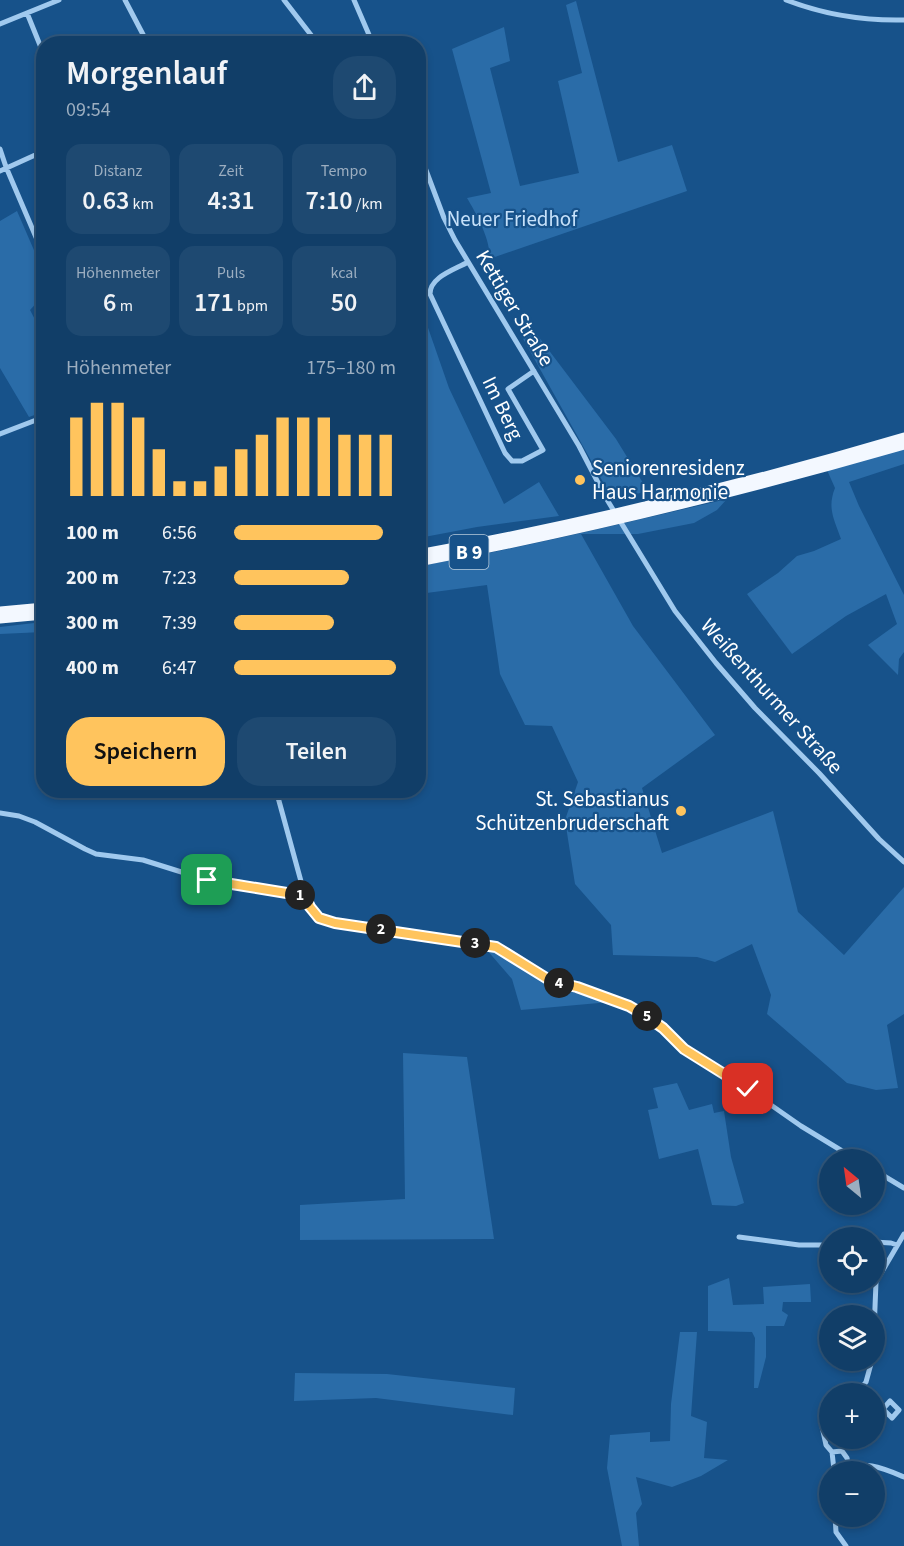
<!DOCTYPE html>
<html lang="de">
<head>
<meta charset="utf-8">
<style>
	body { margin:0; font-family:"Source Sans 3",sans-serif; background:#1e4971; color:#f1f3f6; height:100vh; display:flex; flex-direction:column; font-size:22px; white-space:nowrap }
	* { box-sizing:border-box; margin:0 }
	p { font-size:20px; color:#9caec0 }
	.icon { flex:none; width:33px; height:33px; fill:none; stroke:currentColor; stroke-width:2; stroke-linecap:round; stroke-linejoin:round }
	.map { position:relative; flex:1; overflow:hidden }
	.drawer { position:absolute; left:36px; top:36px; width:390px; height:762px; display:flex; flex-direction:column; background:#113e68; border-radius:24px; box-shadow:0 3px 9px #0003,0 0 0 2px #30577c }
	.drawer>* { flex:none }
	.needle { width:39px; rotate:331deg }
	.buttons { position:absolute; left:819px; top:1149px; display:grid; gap:12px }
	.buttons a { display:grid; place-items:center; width:66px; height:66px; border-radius:50%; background:#113e68; box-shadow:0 3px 9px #0003,0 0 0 2px #30577c; font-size:30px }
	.pin { position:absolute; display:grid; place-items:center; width:51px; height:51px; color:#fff; margin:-26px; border-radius:12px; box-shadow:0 3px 9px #0006 }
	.km { position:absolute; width:30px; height:30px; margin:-15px; border-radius:50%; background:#222; color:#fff; font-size:16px; line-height:30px; text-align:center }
	.round { display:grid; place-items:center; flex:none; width:63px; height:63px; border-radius:24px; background:#1e4971 }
	.headline { display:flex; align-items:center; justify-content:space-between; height:102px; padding:0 30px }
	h1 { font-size:33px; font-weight:600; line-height:45px }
	.stats { display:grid; grid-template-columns:repeat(3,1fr); gap:9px; height:102px; padding:6px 30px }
	.stats div { display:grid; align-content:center; border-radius:15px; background:#1e4971; text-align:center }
	.stats b { font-size:26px; font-weight:600 }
	.stats small { font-size:16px; font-weight:400 }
	.stats p { font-size:16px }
	.chart { height:168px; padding:12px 30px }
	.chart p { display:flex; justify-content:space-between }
	.chart svg { width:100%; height:108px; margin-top:6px; stroke:#ffc45d; stroke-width:6 }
	.cta { display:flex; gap:12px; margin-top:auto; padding:12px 30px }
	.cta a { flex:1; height:69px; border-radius:24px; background:#ffc45d; color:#111; font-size:24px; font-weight:600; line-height:69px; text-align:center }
	.cta a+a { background:#1e4971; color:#f1f3f6 }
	ul { padding:0 30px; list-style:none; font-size:20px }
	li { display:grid; grid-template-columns:96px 72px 1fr; align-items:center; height:45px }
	li i { height:15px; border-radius:8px; background:#ffc45d }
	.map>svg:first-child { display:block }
	.green { fill:#2a6ca8 }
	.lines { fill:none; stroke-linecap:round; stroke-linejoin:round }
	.minor { stroke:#a0c9ee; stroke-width:5 }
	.trunk { stroke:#f3f8ff; stroke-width:9 }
	.route-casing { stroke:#fff; stroke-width:12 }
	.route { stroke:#ffc45d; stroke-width:8 }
	.poi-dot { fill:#ffc45d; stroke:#17528a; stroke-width:2 }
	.labels { text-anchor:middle; stroke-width:4.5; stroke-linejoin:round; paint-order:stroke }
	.shield { fill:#17528a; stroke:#b9cbdc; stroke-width:1.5 }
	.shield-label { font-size:20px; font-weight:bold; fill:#fff }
	.park-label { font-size:21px; fill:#c6e1fa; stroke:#17528a }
	.street-label { font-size:21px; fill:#fff; stroke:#17528a }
	.poi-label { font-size:21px; fill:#fff; stroke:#17528a; text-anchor:start }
</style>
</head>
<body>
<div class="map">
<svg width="904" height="1546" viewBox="0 0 904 1546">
	<rect width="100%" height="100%" fill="#17528a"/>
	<path class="green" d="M576 1 618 162 672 145 687 191 489 259C492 242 476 213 467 198L491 193 452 49 504 27 510 61 490 68 520 186 579 173 558 81 582 73 566 5Z
		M17 211 43 271V296L30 310 43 335V412L29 417 0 368V221Z
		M418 299 449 388 504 504 539 482 559 516 477 527 419 538Z
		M532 328 616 439 648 491 613 500 521 335Z
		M904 448V464L849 482 859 506 904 595V652L899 659 898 675 868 645 897 624 886 594 846 616 792 654 747 594 778 573 797 556 814 551 841 539C834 519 827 508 835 488L827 470Z
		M727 499 717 510 694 523 638 534H581L633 626 715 735 642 788 662 853 773 811 798 912 844 955 904 887V1014L887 1025 898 1088 876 1090 847 1083 767 1014 771 995 752 944 715 962 697 957 613 955 611 925 575 884 565 820 578 782 552 726 525 725 500 674 487 585 419 594V566C522 548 625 523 727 499Z
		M43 622V632L0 634V627Z
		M486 949 496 950 550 983 610 1002 521 1010 512 979Z
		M403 1053 467 1057 494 1239 300 1240V1205L405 1199Z
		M677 1083 689 1110 712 1104 714 1113 724 1111 731 1157 744 1203 736 1206 712 1205 698 1149 659 1159 648 1110 658 1108 653 1088Z
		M729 1278 733 1305 764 1304 763 1287 810 1284 811 1302H783L782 1311 788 1315 784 1326H766V1357L758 1388H754L755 1338 752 1332 708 1331V1286Z
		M680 1332H697L691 1416 707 1422 704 1458 728 1460 701 1476 672 1487 636 1477 642 1504 636 1513 639 1546H622L607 1468 610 1435 650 1432V1442L670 1441 671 1404Z
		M295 1373 387 1374 515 1388 513 1415 376 1398 294 1401Z"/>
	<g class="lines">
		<path class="minor" d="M125 0 148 44
			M284 0 318 44
			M354 0 373 44
			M786 0C825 15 862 21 904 20
			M27 13 44 55
			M0 24 59 0
			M0 149 6 167 44 256
			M418 149 444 218 455 240 579 446 606 498 675 611 716 663 755 708 819 773 879 839 904 862
			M0 171 44 151
			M468 262C454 270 430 277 430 294L505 453 512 461H522L543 450 508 389 534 371
			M0 434 44 417
			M418 481 422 491 418 494
			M276 790 305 896 310 907 319 918 335 923 490 945 496 947 551 981 598 994 629 1006 647 1016 663 1028 684 1049 748 1089 801 1126 857 1160
			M0 813 19 816 35 822 85 849 96 854 143 860 207 880 305 896
			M874 1170 904 1188
			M739 1237 799 1245H830
			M874 1242 891 1243 897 1245
			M874 1332 876 1282 904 1234
			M856 1394 866 1382 872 1360
			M890 1401 899 1410 892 1418 883 1409Z
			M830 1416 821 1422 826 1445 832 1452 834 1470 837 1472
			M832 1452 842 1451 847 1458 849 1467
			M843 1472C861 1458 885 1469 904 1477
			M835 1516 836 1532 846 1546"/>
		<path class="trunk" d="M418 554C582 524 745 484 904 437
			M418 562C582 531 744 491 904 445
			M0 611 44 607
			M0 619 44 615"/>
	</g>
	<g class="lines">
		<g class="route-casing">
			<path id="route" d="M207 880 305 896 310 907 319 918 335 923 496 947 551 981 577 987 629 1006 646 1016 663 1028 684 1049 748 1089"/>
		</g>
		<use href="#route" class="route"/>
	</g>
	<g class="poi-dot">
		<circle cx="580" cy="480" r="6"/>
		<circle cx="681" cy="811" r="6"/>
	</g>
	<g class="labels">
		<rect class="shield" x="449.5" y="535" width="39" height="34" rx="4.5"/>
		<g class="shield-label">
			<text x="469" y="559">B 9</text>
		</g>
		<g class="park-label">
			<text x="512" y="226">Neuer Friedhof</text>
		</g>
		<g class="street-label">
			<text transform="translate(515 308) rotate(59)" y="7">Kettiger Straße</text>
			<text transform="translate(503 408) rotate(64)" y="7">Im Berg</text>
			<text transform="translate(772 696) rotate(48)" y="7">Weißenthurmer Straße</text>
		</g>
		<g class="poi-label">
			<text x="592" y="475">Seniorenresidenz<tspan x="592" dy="24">Haus Harmonie</tspan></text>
			<text x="669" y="806" text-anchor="end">St. Sebastianus<tspan x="669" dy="24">Schützenbruderschaft</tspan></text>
		</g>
	</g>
</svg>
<div class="buttons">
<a><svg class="needle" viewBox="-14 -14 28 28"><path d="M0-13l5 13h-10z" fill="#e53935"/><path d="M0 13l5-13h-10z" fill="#9caec0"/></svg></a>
<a><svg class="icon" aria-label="locate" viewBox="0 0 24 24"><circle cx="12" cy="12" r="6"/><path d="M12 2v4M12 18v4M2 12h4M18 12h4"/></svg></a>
<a><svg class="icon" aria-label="layers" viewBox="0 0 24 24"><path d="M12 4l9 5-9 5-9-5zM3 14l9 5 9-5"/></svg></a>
<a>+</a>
<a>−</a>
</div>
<div class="pin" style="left:207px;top:880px;background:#1e9e55"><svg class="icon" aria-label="arrive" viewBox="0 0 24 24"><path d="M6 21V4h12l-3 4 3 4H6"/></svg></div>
<div class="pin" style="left:748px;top:1089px;background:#d93025"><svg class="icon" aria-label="check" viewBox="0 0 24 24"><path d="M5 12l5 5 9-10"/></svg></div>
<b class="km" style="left:300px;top:895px">1</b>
<b class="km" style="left:381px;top:929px">2</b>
<b class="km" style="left:475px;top:943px">3</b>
<b class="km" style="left:559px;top:983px">4</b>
<b class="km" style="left:647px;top:1016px">5</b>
<section class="drawer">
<div class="headline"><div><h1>Morgenlauf</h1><p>09:54</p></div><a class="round"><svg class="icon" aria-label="share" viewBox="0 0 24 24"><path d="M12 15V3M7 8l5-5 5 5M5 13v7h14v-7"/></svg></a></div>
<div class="stats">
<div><p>Distanz</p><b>0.63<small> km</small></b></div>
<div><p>Zeit</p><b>4:31</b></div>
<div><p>Tempo</p><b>7:10<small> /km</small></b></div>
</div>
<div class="stats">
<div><p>Höhenmeter</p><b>6<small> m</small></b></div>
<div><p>Puls</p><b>171<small> bpm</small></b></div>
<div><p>kcal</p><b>50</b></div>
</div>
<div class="chart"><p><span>Höhenmeter</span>175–180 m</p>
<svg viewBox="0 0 160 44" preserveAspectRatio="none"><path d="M5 44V12M15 44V6M25 44V6M35 44V12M45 44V25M55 44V38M65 44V38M75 44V32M85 44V25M95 44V19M105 44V12M115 44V12M125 44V12M135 44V19M145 44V19M155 44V19"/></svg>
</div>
<ul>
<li><b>100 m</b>6:56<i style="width:92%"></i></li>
<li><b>200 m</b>7:23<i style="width:71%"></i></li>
<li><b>300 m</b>7:39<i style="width:62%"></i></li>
<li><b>400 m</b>6:47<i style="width:100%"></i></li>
</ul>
<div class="cta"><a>Speichern</a><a>Teilen</a></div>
</section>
</div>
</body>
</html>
